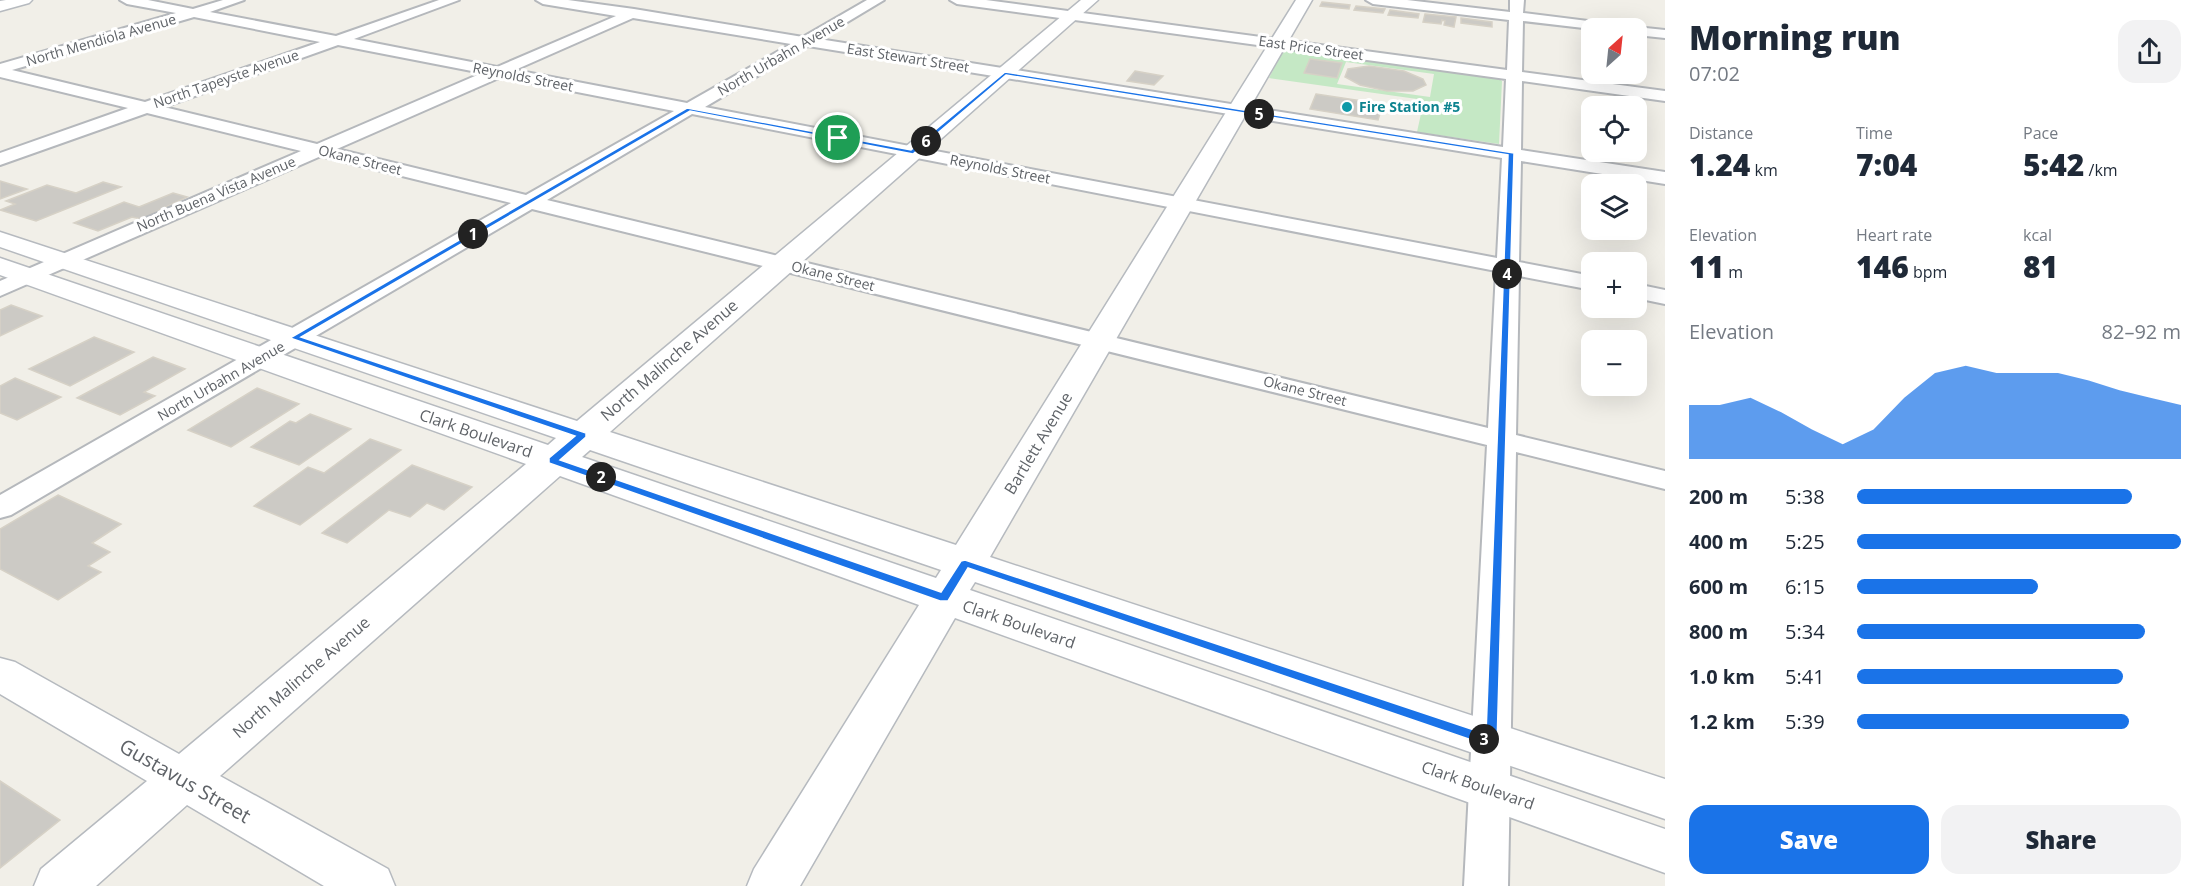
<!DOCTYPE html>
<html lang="en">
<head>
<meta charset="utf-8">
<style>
	body { margin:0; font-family:"Open Sans",sans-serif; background:#f2f2f3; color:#1f2937; height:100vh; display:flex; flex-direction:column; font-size:22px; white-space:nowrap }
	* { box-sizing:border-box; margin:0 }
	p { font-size:20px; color:#747a83 }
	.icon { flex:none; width:33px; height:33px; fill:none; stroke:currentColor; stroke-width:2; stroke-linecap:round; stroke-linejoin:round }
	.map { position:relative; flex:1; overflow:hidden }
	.sheet { display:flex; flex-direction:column; background:#fff; width:540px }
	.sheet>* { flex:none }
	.needle { width:39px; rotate:27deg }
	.fabs { position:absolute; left:1581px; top:18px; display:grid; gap:12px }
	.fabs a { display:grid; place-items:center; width:66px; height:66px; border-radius:12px; background:#fff; box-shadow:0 6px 24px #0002; font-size:30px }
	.pin { position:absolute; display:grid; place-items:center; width:51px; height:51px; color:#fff; margin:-26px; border:3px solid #fff; border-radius:50%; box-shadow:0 2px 6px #0007 }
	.km { position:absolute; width:30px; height:30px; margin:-15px; border-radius:50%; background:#222; color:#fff; font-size:16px; line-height:30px; text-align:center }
	.round { display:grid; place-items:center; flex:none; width:63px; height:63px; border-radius:18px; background:#f2f2f3 }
	.headline { display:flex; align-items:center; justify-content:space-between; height:102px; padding:0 24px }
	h1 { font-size:33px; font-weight:800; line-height:45px }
	.figures { display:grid; grid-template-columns:repeat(3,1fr); gap:9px; height:102px; padding:6px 24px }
	.figures div { display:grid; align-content:center }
	.figures b { font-size:30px; font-weight:800 }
	.figures small { font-size:16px; font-weight:400 }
	.figures p { font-size:16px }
	.chart { height:168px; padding:12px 24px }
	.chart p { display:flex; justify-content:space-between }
	.chart svg { width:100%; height:108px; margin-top:6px; fill:#1a73e8; opacity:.7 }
	.primary-button { display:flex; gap:12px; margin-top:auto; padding:12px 24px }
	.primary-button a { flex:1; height:69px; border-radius:18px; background:#1a73e8; color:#fff; font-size:24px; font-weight:800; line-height:69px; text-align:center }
	.primary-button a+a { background:#f2f2f3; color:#1f2937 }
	ul { padding:0 24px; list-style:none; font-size:20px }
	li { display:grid; grid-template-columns:96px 72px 1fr; align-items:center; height:45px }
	li i { height:15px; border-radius:8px; background:#1a73e8 }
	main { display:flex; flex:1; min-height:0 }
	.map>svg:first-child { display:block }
	.green { fill:#c5e8c5; fill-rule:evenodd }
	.building { fill:#cccac5; stroke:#d6d1c6; stroke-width:1.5 }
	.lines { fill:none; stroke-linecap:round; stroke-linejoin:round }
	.street-casing { stroke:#b5b8bc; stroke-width:4 }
	.secondary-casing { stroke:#b6babf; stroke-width:3 }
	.street { fill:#fff; fill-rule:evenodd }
	.secondary { fill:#fff; fill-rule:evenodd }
	.route { fill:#1a73e8; stroke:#fff; stroke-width:1.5; fill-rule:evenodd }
	.culture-dot { fill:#0f9aa8; stroke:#fff; stroke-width:2 }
	.labels { text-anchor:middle; stroke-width:6; stroke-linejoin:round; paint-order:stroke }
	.far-street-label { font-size:14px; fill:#5f6368; stroke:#fff }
	.far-culture-label { font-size:14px; font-weight:bold; fill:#0d838f; stroke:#fff; text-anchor:start }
	.street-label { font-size:16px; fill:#5f6368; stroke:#fff }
	.near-street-label { font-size:20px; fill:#5f6368; stroke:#fff }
</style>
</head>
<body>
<main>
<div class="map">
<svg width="1665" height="886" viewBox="0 0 1665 886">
	<rect width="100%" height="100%" fill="#f1efe8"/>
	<path class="green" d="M1288 49 1498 78 1502 81 1499 144 1417 132 1424 100 1269 78 1283 51ZM1346 62 1434 74 1430 97 1337 84Z"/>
	<path class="building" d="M1322 2 1350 5 1349 9 1320 6Z
		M1356 6 1385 9 1383 13 1354 10Z
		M1390 10 1419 14 1418 18 1388 15Z
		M1425 14 1456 17 1454 27 1444 25 1445 21 1442 20 1441 24 1423 22Z
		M1461 18 1492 22V27L1461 23Z
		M1310 59 1342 63 1337 78 1304 73Z
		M1369 66 1404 71 1423 79 1426 85 1413 91H1387L1360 85 1345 77 1348 69Z
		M1135 71 1163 76 1154 85 1127 81Z
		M1316 94 1383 104 1378 120 1310 109Z
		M0 181 27 189 0 199Z
		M103 182 121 187 36 221 0 210 15 204 6 201 47 185 76 193Z
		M173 193 187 197 141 219 132 217 98 231 74 223 124 202 139 207Z
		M11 305 42 316 0 336V310Z
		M94 337 134 352 70 386 29 369Z
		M153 357 185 369 144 392 155 396 120 415 77 398Z
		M15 378 61 397 17 420 0 413V386Z
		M257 388 299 404 231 447 188 430Z
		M310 414 351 429 299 465 251 447 290 421 296 423Z
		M370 439 401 450 300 525 254 506 308 467 324 473Z
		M412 465 472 487 444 510 427 503 410 517 389 510 347 543 322 533Z
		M58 495 121 524 92 543 110 552 88 566 101 572 58 600 0 569V529Z
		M0 781 60 820 0 868Z"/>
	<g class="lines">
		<g class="street-casing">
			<path id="street" d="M120 0H148L193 9 223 0H244L210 12 336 36 439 0H459L354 39 497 67 616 16 543 4 536 0H568L634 9 803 37 867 0H884L819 39 1503 147 1506 79 957 4 950 0H986L1507 70 1509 20 1373 4 1366 0H1407L1510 12V0H1524L1523 13 1620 25 1622 28 1592 29 1523 21 1522 72 1665 91V101L1522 81 1521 150 1665 172V184L1521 161 1519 262 1592 276V290L1519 276 1516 435 1665 471V489L1516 452 1508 886H1464L1487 445 532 209 11 515 0 518V495L511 203 321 156 0 296V281L301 151 147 113 0 165V153L128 108 0 77V64L176 13 127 4ZM194 17 320 42 145 102 12 70ZM633 18 791 44 687 103 515 70ZM338 45 482 73 317 144 164 107ZM808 46 1502 158 1497 258 705 107ZM501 77 674 111 526 195 337 149ZM692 114 1496 271 1488 428 547 200Z
				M1636 27 1665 30V38L1636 35V28H1631Z
				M1636 284 1665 290V304L1636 298Z"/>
		</g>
		<g class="secondary-casing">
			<path id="secondary" d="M6 0H32L29 3 0 11V1Z
				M1081 0H1098L610 432 956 545 1296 0H1312L990 557 1665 779V819L975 582 970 590 1665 829V873L955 618 800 886H747L754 869 919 605 560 476 220 776 388 869 395 886H324L187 805 96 886H34L41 869 147 781 0 694V658L15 662 179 754 526 464 0 275V258L548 445 556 438 0 247V232L577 421ZM590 450 941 570 936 578 582 457Z"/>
		</g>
		<use href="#street" class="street"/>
		<use href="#secondary" class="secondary"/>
	</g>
	<path class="route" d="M1005 72 1514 153 1497 745 1492 747 968 568 948 601H940L549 463V458L575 436 290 338 687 108 911 150ZM1006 75 1508 155 1486 734 965 560 961 561 941 592 560 460 586 437V433L301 337 690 111 913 154Z"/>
	<circle class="culture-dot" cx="1347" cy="107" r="6"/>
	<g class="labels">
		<g class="far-street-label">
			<text transform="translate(101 40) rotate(-16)" y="5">North Mendiola Avenue</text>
			<text transform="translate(1311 48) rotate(8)" y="5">East Price Street</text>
			<text transform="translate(781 56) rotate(-30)" y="5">North Urbahn Avenue</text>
			<text transform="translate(908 58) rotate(9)" y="5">East Stewart Street</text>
			<text transform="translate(523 77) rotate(11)" y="5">Reynolds Street</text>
			<text transform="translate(226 79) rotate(-19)" y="5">North Tapeyste Avenue</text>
			<text transform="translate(360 160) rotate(14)" y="5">Okane Street</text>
			<text transform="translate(1000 169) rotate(11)" y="5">Reynolds Street</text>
			<text transform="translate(216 194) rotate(-23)" y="5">North Buena Vista Avenue</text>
			<text transform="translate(833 276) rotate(14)" y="5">Okane Street</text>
			<text transform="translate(221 381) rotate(-30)" y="5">North Urbahn Avenue</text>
			<text transform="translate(1305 391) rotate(14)" y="5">Okane Street</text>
		</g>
		<g class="far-culture-label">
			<text x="1359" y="112">Fire Station #5</text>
		</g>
		<g class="street-label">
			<text transform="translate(669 360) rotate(-41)" y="6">North Malinche Avenue</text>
			<text transform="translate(476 433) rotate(19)" y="6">Clark Boulevard</text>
			<text transform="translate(1038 443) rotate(-59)" y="6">Bartlett Avenue</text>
			<text transform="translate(1019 624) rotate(19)" y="6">Clark Boulevard</text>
			<text transform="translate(301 677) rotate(-41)" y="6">North Malinche Avenue</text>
			<text transform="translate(1478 785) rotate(19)" y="6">Clark Boulevard</text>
		</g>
		<g class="near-street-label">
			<text transform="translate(185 781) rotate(30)" y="7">Gustavus Street</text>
		</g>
	</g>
</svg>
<div class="fabs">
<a><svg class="needle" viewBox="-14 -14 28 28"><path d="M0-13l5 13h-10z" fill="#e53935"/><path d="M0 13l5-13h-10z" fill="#747a83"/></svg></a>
<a><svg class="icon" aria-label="locate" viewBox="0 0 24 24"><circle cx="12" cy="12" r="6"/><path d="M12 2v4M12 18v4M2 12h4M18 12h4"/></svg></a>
<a><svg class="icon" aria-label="layers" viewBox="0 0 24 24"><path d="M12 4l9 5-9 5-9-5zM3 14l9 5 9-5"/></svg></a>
<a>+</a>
<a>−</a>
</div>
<div class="pin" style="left:838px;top:138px;background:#1e9e55"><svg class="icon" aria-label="arrive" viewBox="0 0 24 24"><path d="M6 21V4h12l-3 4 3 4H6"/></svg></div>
<b class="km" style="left:473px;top:234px">1</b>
<b class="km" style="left:601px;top:477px">2</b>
<b class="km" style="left:1484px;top:739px">3</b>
<b class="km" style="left:1507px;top:274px">4</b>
<b class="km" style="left:1259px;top:114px">5</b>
<b class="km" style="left:926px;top:141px">6</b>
</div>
<section class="sheet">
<div class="headline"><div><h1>Morning run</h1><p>07:02</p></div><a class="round"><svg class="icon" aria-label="share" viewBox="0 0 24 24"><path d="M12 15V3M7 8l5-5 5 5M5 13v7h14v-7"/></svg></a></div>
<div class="figures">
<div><p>Distance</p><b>1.24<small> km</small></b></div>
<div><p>Time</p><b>7:04</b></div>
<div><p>Pace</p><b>5:42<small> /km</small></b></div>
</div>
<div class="figures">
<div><p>Elevation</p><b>11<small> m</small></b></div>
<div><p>Heart rate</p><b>146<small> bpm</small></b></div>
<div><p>kcal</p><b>81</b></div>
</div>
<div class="chart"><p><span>Elevation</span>82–92 m</p>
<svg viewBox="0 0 160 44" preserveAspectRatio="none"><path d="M0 44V22L10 22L20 19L30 25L40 32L50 38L60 32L70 19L80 9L90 6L100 9L110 9L120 9L130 12L140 16L150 19L160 22V44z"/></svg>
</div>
<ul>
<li><b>200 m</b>5:38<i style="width:85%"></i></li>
<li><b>400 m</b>5:25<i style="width:100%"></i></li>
<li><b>600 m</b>6:15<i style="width:56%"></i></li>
<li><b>800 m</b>5:34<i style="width:89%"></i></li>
<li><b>1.0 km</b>5:41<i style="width:82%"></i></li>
<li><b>1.2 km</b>5:39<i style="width:84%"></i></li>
</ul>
<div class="primary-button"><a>Save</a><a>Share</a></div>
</section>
</main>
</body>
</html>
